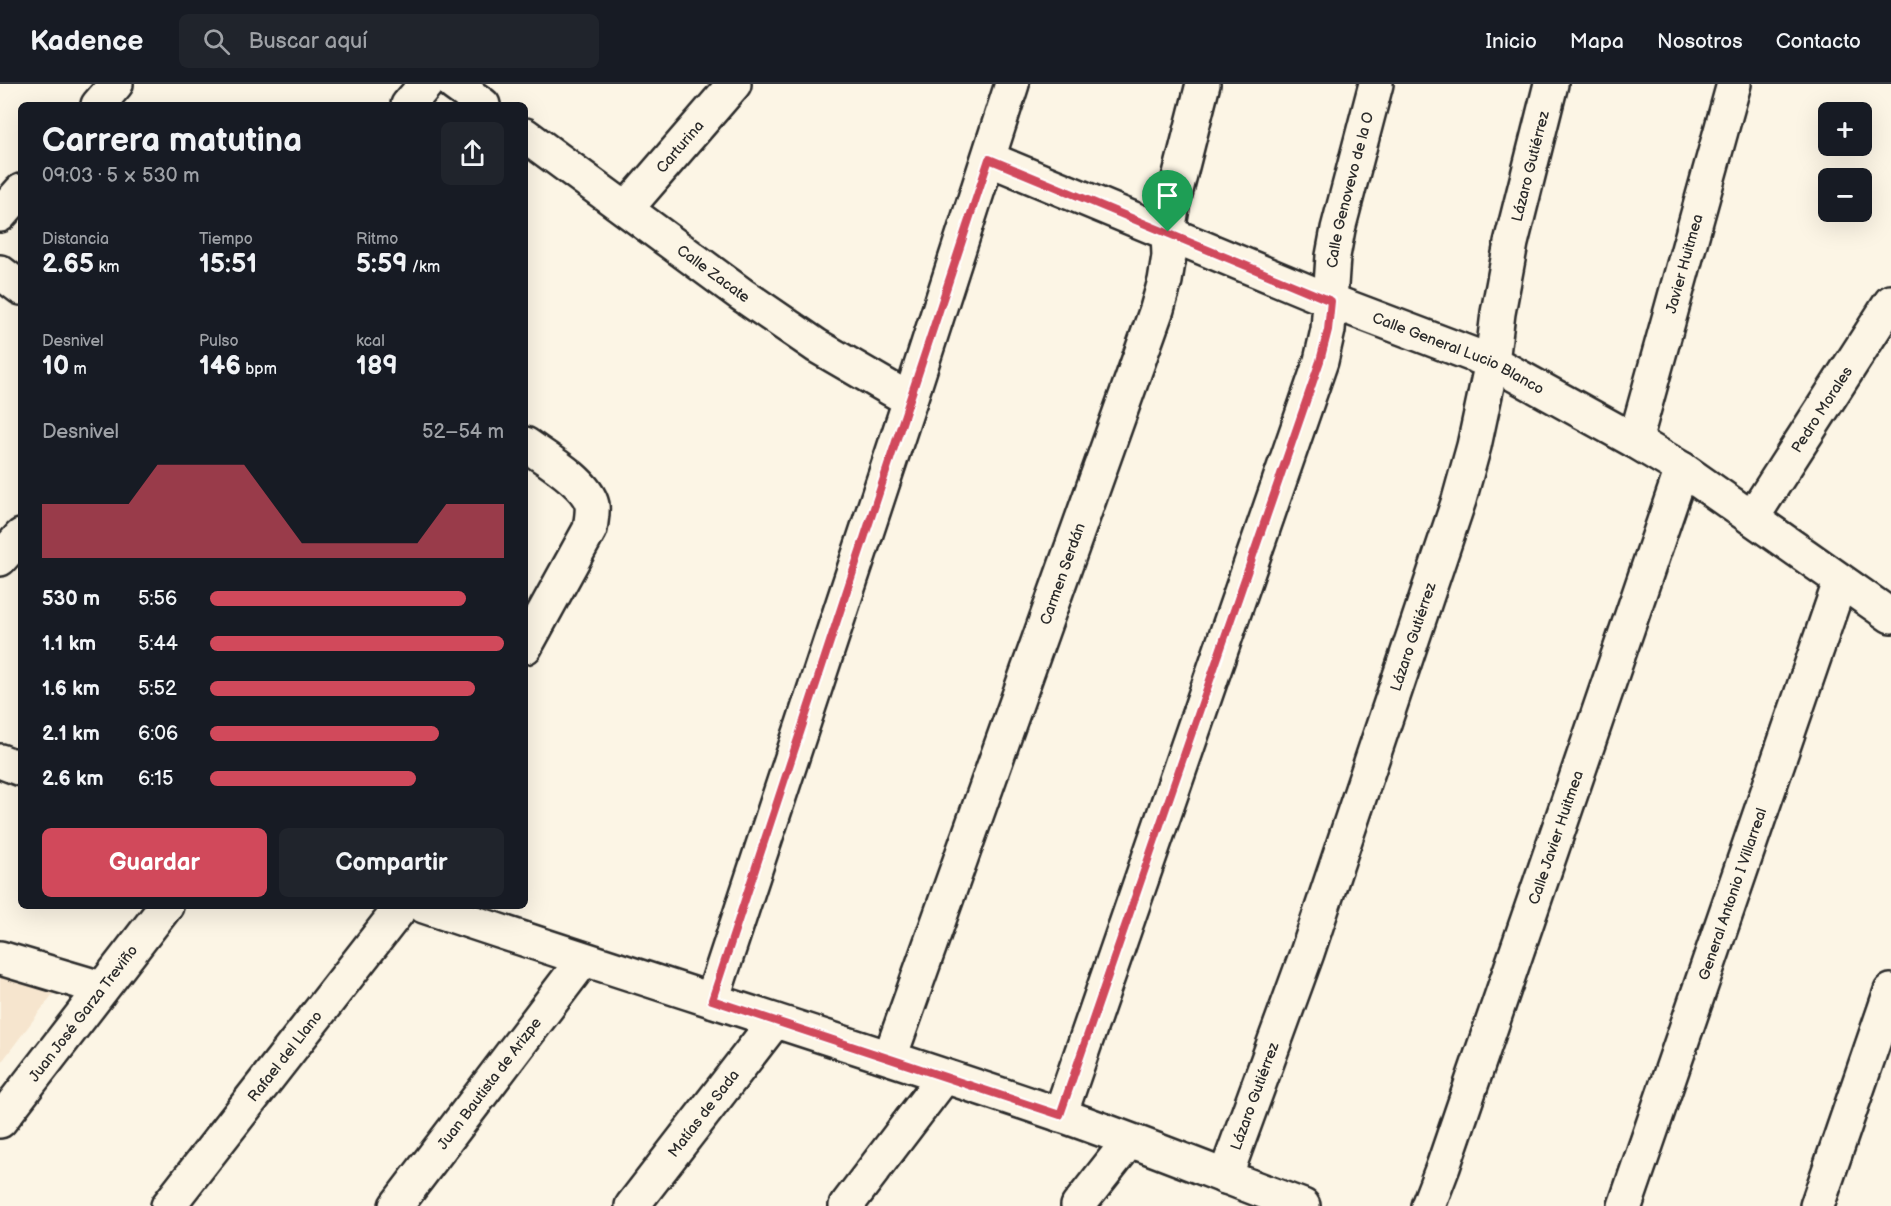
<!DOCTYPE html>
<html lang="es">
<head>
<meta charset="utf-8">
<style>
	body { margin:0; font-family:"Balsamiq Sans",sans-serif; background:#20242c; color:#f1f3f6; height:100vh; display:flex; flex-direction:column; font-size:22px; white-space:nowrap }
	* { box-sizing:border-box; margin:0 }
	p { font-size:20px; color:#9ea1a6 }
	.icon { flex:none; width:33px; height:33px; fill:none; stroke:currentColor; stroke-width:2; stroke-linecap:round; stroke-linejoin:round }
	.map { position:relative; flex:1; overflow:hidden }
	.sheet { position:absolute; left:18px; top:18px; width:510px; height:807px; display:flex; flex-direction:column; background:#171b24; border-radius:9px; box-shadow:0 6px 24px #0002 }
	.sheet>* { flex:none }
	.controls { position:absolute; left:1818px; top:18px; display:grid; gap:12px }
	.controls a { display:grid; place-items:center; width:54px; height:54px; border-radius:9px; background:#171b24; box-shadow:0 6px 24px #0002; font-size:30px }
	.pin { position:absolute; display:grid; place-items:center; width:51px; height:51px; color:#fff; margin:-62px -26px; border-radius:50% 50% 50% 0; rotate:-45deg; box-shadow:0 0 6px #0007 }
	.pin .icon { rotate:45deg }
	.round { display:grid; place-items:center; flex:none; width:63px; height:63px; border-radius:9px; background:#20242c }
	.head { display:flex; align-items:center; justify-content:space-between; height:102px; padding:0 24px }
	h1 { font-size:33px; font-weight:800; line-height:45px }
	.metrics { display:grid; grid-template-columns:repeat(3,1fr); gap:9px; height:102px; padding:6px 24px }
	.metrics div { display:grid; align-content:center }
	.metrics b { font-size:26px; font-weight:800 }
	.metrics small { font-size:16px; font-weight:400 }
	.metrics p { font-size:16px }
	.chart { height:168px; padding:12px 24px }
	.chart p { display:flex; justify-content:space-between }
	.chart svg { width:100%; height:108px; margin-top:6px; fill:#d1495b; opacity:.7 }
	.cta { display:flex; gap:12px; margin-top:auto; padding:12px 24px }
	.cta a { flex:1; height:69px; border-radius:9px; background:#d1495b; color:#fff; font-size:24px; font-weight:800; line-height:69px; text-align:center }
	.cta a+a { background:#20242c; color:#f1f3f6 }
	ul { padding:0 24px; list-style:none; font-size:20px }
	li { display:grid; grid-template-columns:96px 72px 1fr; align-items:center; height:45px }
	li i { height:15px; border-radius:8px; background:#d1495b }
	header { display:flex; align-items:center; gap:36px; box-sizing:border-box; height:84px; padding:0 30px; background:#171b24; border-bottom:2px solid #363941 }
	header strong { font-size:28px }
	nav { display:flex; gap:33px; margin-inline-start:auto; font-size:21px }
	.search { width:420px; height:54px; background:#20242c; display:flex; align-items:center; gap:15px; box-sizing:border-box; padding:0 21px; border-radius:9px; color:#9ea1a6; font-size:22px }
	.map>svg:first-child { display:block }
	.built { fill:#f6e5ce }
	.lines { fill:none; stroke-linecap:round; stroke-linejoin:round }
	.street-casing { stroke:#2b2b2b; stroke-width:38 }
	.street { stroke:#fcf5e5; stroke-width:33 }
	.route-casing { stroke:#fff; stroke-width:12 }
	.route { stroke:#d1495b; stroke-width:8 }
	.labels { text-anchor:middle; stroke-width:6; stroke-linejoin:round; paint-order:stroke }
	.street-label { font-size:15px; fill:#2b2b2b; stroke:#fcf5e5 }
</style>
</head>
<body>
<header>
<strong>Kadence</strong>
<div class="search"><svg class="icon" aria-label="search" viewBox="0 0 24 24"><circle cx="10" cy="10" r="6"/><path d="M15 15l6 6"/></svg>Buscar aquí</div>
<nav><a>Inicio</a><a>Mapa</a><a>Nosotros</a><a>Contacto</a></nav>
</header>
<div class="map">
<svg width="1891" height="1122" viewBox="0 0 1891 1122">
	<rect width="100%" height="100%" fill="#fcf5e5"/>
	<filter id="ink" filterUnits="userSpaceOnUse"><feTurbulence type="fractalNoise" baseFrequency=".0167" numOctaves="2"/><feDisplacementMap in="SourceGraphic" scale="12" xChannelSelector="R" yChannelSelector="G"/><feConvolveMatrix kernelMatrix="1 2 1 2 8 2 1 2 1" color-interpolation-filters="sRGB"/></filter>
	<g filter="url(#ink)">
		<path class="built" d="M0 885 59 902 0 980Z"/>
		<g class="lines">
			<g class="street-casing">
				<g id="street">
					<path d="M454 0 483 21"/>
					<path d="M98 21 116 0"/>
					<path d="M408 21 426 0"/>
					<path id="s1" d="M525 51 741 210 817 262 910 316"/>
					<path id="s2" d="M989 75 1331 217 1492 278 1635 357 1682 385 1891 532"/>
					<path id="s3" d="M627 124 734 0"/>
					<path d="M0 131 21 107"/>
					<path d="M0 188 21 204"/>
					<path id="s4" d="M1635 357 1734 0"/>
					<path d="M525 360C543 373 587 398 592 421 593 429 591 437 590 445L525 563"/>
					<path id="s5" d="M1752 434 1891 218"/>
					<path d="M0 475 21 452"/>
					<path d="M0 677 21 685"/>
					<path d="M424 822C635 893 847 958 1058 1030 1140 1058 1221 1092 1303 1122"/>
					<path d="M0 874 101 904"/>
					<path d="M712 916 910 316 1012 0"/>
					<path id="s6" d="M890 973 1157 225 1165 197 1169 172 1168 148 1173 118 1203 0"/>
					<path id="s7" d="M1060 1031 1321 277 1328 246 1333 172 1338 145 1376 0"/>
					<path id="s8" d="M0 1037 166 822"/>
					<path id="s9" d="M1225 1093 1307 869 1459 416 1474 362 1492 278 1498 229 1511 159 1551 0"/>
					<path id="s10" d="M168 1122 402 822"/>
					<path id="s11" d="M396 1122 583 876"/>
					<path id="s12" d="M632 1122 775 937"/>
					<path d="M846 1122 944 993"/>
					<path d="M1078 1122 1129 1057"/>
					<path id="s13" d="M1428 1122 1443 1083 1682 385"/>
					<path id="s14" d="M1625 1122 1840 498"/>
					<path d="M1817 1122 1891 907"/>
				</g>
			</g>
			<use href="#street" class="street"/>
		</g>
	</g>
	<g class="lines" filter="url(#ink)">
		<g class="route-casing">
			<path id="route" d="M989 75 1331 217 1328 246 1320 277 1060 1031 712 916Z"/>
		</g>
		<use href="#route" class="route"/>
	</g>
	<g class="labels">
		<g class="street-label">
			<text dy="5" stroke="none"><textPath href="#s3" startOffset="81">Carturina</textPath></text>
			<text dy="5" stroke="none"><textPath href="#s9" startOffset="1058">Lázaro Gutiérrez</textPath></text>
			<text dy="5" stroke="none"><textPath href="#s7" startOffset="972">Calle Genovevo de la O</textPath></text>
			<text dy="5" stroke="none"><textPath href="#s4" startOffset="184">Javier Huitmea</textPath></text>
			<text dy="5" stroke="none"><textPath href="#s1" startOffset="234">Calle Zacate</textPath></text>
			<text dy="5" stroke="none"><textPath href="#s2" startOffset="508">Calle General Lucio Blanco</textPath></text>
			<text dy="5" stroke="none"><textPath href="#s5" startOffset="129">Pedro Morales</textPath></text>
			<text dy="5" stroke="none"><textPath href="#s6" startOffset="513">Carmen Serdán</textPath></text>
			<text dy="5" stroke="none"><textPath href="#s9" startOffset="572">Lázaro Gutiérrez</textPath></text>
			<text dy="5" stroke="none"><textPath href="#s13" startOffset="390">Calle Javier Huitmea</textPath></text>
			<text dy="5" stroke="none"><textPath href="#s14" startOffset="330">General Antonio I Villarreal</textPath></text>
			<text dy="5" stroke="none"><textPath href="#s8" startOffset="136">Juan José Garza Treviño</textPath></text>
			<text dy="5" stroke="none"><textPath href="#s10" startOffset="190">Rafael del Llano</textPath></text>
			<text dy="5" stroke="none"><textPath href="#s11" startOffset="154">Juan Bautista de Arizpe</textPath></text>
			<text dy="5" stroke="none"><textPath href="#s9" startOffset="86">Lázaro Gutiérrez</textPath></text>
			<text dy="5" stroke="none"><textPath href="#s12" startOffset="117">Matías de Sada</textPath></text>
		</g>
	</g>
</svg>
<div class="controls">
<a>+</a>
<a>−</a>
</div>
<div class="pin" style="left:1168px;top:148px;background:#1e9e55"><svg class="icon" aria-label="arrive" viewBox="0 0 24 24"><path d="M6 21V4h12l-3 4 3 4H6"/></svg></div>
<section class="sheet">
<div class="head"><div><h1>Carrera matutina</h1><p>09:03 · 5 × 530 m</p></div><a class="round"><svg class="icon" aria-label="share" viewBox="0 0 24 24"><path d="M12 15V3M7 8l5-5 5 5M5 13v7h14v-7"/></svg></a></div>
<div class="metrics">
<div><p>Distancia</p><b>2.65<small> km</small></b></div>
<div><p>Tiempo</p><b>15:51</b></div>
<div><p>Ritmo</p><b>5:59<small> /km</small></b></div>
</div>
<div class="metrics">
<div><p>Desnivel</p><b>10<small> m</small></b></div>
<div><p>Pulso</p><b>146<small> bpm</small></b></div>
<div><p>kcal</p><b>189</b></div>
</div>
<div class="chart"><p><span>Desnivel</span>52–54 m</p>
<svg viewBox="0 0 160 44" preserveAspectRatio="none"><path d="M0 44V22L10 22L20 22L30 22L40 6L50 6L60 6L70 6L80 22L90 38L100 38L110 38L120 38L130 38L140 22L150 22L160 22V44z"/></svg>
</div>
<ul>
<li><b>530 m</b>5:56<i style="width:87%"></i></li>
<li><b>1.1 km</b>5:44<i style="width:100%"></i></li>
<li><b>1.6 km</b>5:52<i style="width:90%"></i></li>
<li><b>2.1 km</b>6:06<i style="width:78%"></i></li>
<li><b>2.6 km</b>6:15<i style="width:70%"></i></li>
</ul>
<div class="cta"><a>Guardar</a><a>Compartir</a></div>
</section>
</div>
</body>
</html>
